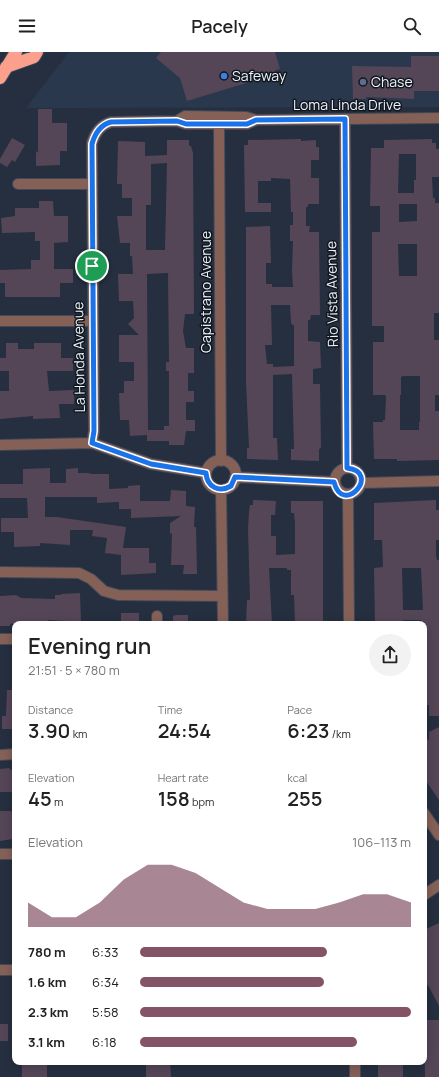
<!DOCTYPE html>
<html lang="en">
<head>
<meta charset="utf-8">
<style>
	body { margin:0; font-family:Manrope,sans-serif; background:#f2f2f2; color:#222; height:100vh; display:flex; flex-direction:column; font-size:15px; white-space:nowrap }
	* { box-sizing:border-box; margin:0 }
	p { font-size:13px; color:#767676 }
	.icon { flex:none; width:22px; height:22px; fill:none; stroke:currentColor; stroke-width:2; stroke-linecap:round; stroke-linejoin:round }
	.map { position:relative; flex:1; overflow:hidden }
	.sheet { position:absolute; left:12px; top:569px; width:415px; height:444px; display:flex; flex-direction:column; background:#fff; border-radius:8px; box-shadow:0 2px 10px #0003 }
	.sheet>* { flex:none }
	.pin { position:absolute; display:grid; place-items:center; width:34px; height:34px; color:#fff; margin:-17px; border:2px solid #fff; border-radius:50%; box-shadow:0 1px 4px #0007 }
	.round { display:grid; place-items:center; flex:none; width:42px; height:42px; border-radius:21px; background:#f2f2f2 }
	.summary { display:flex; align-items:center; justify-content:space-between; height:68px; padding:0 16px }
	h1 { font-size:22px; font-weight:600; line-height:30px }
	.stats { display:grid; grid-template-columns:repeat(3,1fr); gap:6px; height:68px; padding:4px 16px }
	.stats div { display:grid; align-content:center }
	.stats b { font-size:20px; font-weight:600 }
	.stats small { font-size:11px; font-weight:400 }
	.stats p { font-size:11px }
	.chart { height:112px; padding:8px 16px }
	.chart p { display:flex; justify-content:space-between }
	.chart svg { width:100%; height:72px; margin-top:4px; fill:#855366; opacity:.7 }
	ul { padding:0 16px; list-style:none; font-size:13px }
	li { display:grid; grid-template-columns:64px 48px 1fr; align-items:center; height:30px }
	li i { height:10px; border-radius:5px; background:#855366 }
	header { display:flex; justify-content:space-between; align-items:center; height:52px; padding:0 16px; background:#fff; font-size:18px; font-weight:600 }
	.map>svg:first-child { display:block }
	.built { fill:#2a384d }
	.building { fill:#544657; fill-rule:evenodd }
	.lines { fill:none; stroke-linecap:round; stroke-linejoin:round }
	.minor-casing { stroke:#414a5a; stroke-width:12 }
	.tertiary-casing { stroke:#414a5a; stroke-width:12 }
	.motorway-casing { stroke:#414a5a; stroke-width:14 }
	.minor { stroke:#856057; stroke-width:10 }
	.tertiary { stroke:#856057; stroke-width:10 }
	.motorway { stroke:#fba08c; stroke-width:12 }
	.route-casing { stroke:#fff; stroke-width:8 }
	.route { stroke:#1a73e8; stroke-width:5 }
	.shop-dot { fill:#3f7fe0; stroke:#12171e; stroke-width:1.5 }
	.service-dot { fill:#5c6f8a; stroke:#12171e; stroke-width:1.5 }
	.labels { text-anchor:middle; stroke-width:3; stroke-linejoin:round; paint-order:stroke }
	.poi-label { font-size:14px; fill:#ebf2fd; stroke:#12171e; text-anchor:start }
	.street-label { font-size:14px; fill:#ebf2fd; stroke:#12171e }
</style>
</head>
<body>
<header><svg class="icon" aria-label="menu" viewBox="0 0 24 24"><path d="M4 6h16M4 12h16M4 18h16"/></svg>Pacely<svg class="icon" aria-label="search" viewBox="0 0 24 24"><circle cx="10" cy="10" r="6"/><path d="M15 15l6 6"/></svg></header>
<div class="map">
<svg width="439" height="1025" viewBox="0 0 439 1025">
	<rect width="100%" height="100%" fill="#252f3f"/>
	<path class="built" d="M69 0H439V55L26 56Z"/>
	<path class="building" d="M161 0H275L280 17 275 18 276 22 187 49 180 26 156 6Z
		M411 4H439V39H414V47L366 45V47H353L352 14 411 15Z
		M38 57H52V71H67V99H60V113L36 114V99L38 101Z
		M12 86 25 93 15 110 12 108 7 115 0 111V107Z
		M301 87V89L316 88V95H319V108H311V126H319V152H308V155H306V174H310L309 180H319L320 263H311L310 268H308V289L320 290 321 316 313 317V332H320L321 396 319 397V409L291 408V397H294L292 322 273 323V386H277L278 408 247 407V396H249L246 330V175L270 174 271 211H266V232H272V235H293L292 219 293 189H290V173H293V160H291L290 127 271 126V129H258V151H271V160H245L244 93H248V88ZM271 253H290L291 270 292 273H294V314L273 315V312H267L265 293H272Z
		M432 87V91H436V97H439V125H432L433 146H435V151H439V261H434V288H439V343H435V359H439V408L397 409V407H374L373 370H383V368H385L386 345 385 343H373V290H384V274H372V180H380V154H370L371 96H384V88ZM399 102H416V128H414V141H398ZM399 152H417V169L399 170ZM398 192H417V224H399ZM403 324H420V370H419V378H400V343H401V325Z
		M167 88H189V94H191L193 101 194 262H185L183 279 186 296H194V321H188V339H194V350H186V368H195V379H186L184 393H169V389H147V383L130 384 129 368H120L119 341H124V329H134V310H119V283H139L128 272 134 266 133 249H119L118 222H133L132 204H130V191H120L117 164H132V146H122V132H117L118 89 145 90V104L167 103ZM167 111 165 198H146V153H151V112ZM168 221 169 310H166V319H169V374H164V378H148L147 222Z
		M39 149H53L54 164H68V190L54 191V217H73V231H60V245H5V231H0V218L31 217V208H40V189H35V180L2 181 1 166 15 164V156H39Z
		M6 291H18V297H34V291H61V306H73V319H47L49 339 74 338V352H59L60 366 33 367V364L0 367V339H9V319H0V306H6Z
		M50 416V431H66V417L78 416V421H88L91 422H109V437L128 436V434L140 433V449H170L171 438 186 439V454L195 455 194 475H196L197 522H183L184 513H171L172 481 170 482V471L181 464 131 466V457H119V450L97 451V445H45V465H57L126 475 123 496H149V511H156V521L121 523V503L105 501 107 486 92 484 93 478H70V493L40 491V494L14 495V480H1V466H28L27 446H0V432H23V417Z
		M253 448 276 449 275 463H271V484H276V503L295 502V471L294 461H291V449H323V569L313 570V572H295L294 543H291V518H287V516H269L272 572H246L247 548H250L248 477 249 460 250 453H253Z
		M436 448V458H439V488H436V504L437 508H439V664H429V653H424V572H421V568H403L402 572H375L374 516 383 515 382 488H374V451ZM402 516H421L423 558H403Z
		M80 541 81 570 48 568V570L45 572 15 571 10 572V574H0V544L16 543 21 546 55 547V543H61V542Z
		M121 561H139V572H121Z
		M176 563H188V572H173V564Z
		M7 638H15V677H2V664H6Z
		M439 675V748L424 726V682L429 689V680Z
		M9 716 15 721V740H0V717Z
		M0 759H11L15 764 13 787 0 789Z
		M439 871V954L428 933 424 935V878Z
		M424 968H439V1025H425Z
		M0 972H8V989H0Z
		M22 1010H47V1025H22Z
		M146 1010H170L171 1025H146Z
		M378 1010H403V1025H378Z"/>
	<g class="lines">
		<g class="minor-casing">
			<path id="minor" d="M345 67 347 416
				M177 69 185 64 246 65 256 68 439 66
				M219 72 221 409
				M18 132H92
				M0 269H93
				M92 391 94 379 92 91C95 81 100 73 111 70L177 69 186 72H247L256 68
				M0 393 92 391 151 412 206 421
				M206 423a15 15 0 1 1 30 0a15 15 0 1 1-30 0Z
				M335 429a13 13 0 1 1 26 0a13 13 0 1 1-26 0Z
				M235 425 334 430
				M361 431 439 429
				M221 438 223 572
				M348 443 349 572
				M0 520 79 521 91 527 104 539 118 543 222 544
				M157 564V572
				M0 587H15
				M0 703 15 702
				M424 761 439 783
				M0 802H15
				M0 918H15"/>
		</g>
		<g class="tertiary-casing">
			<path id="tertiary" d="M424 843 439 833
				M355 1010V1025"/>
		</g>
		<g class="motorway-casing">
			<path id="motorway" d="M6 15 34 5 37 0
				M0 26 16 0"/>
		</g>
		<use href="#minor" class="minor"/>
		<use href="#tertiary" class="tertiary"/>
		<use href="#motorway" class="motorway"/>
	</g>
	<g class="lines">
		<g class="route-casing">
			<path id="route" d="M345 67 347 416C382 420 343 465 334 430L235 425 231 434C219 441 207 435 206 421L151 412 92 391 94 379 92 92C95 81 100 73 111 70L177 69 186 72H247L256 68Z"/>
		</g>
		<use href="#route" class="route"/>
	</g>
	<circle class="shop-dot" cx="224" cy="24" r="4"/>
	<circle class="service-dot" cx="363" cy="30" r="4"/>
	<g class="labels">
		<g class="poi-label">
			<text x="232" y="29">Safeway</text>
			<text x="371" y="35">Chase</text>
		</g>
		<g class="street-label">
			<text x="347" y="58">Loma Linda Drive</text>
			<text transform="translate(206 240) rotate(-90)" y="5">Capistrano Avenue</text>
			<text transform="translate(332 242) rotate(-91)" y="5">Rio Vista Avenue</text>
			<text transform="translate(79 305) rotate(-91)" y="5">La Honda Avenue</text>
		</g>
	</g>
</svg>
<div class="pin" style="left:92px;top:214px;background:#1e9e55"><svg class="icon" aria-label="arrive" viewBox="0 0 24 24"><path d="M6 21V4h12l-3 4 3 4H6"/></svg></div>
<section class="sheet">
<div class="summary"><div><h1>Evening run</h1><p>21:51 · 5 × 780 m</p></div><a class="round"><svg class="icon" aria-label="share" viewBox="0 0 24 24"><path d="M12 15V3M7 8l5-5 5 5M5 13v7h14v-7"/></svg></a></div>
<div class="stats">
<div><p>Distance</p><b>3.90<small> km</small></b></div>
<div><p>Time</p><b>24:54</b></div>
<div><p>Pace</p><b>6:23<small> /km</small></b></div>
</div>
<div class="stats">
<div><p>Elevation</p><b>45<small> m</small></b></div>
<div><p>Heart rate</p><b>158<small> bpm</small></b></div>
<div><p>kcal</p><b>255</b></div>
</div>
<div class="chart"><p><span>Elevation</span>106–113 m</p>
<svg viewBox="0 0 160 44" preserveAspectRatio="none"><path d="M0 44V29L10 38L20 38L30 29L40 15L50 6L60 6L70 11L80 20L90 29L100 33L110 33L120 33L130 29L140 24L150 24L160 29V44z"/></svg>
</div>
<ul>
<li><b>780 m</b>6:33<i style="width:69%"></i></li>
<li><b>1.6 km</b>6:34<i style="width:68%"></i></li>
<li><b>2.3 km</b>5:58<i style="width:100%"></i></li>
<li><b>3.1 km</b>6:18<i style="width:80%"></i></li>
</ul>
</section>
</div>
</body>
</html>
